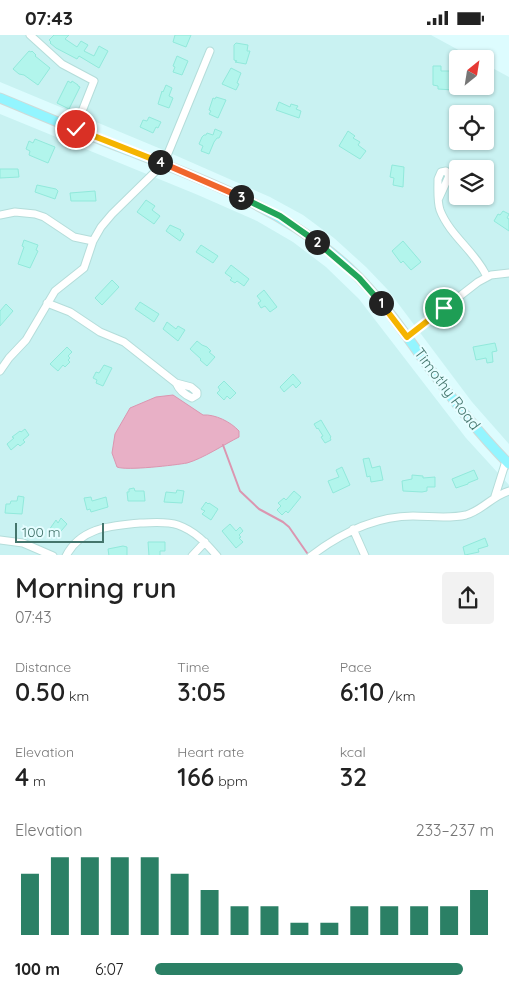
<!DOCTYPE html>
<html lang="en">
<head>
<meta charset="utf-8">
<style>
	body { margin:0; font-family:Quicksand,sans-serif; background:#f2f2f2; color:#222; height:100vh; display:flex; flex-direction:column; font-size:19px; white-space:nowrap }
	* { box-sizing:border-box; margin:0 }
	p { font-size:16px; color:#767676 }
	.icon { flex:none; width:28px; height:28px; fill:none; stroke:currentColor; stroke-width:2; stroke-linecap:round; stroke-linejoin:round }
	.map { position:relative; height:520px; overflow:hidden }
	.side { display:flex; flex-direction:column; background:#fff; flex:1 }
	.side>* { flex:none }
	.needle { width:32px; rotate:30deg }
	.buttons { position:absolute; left:449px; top:15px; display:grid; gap:10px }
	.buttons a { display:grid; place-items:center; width:45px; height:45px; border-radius:5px; background:#fff; box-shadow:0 1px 4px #0004; font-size:25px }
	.scale { position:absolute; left:15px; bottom:12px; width:89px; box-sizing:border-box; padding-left:5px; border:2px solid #44756c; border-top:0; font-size:14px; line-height:18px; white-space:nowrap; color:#44756c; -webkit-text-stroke:4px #e5fdff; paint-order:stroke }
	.pin { position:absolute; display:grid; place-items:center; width:42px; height:42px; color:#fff; margin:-21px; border:2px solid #fff; border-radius:50%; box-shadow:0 1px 5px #0007 }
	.km { position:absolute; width:25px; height:25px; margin:-12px; border-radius:50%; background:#222; color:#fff; font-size:14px; line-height:25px; text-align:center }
	.round { display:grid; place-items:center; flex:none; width:52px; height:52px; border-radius:5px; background:#f2f2f2 }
	.headline { display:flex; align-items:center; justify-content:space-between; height:85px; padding:0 15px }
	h1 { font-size:28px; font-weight:600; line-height:38px }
	.figures { display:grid; grid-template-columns:repeat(3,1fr); gap:8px; height:85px; padding:5px 15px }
	.figures div { display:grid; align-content:center }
	.figures b { font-size:25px; font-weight:600 }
	.figures small { font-size:14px; font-weight:400 }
	.figures p { font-size:14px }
	.chart { height:140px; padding:10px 15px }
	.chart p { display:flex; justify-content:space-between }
	.chart svg { width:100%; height:90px; margin-top:5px; stroke:#2b8065; stroke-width:6 }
	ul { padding:0 15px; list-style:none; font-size:16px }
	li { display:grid; grid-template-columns:80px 60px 1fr; align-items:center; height:38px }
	li i { height:12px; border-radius:6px; background:#2b8065 }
	.status { display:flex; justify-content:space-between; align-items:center; height:35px; padding:0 25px; background:#fff; direction:ltr }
	.status svg { height:14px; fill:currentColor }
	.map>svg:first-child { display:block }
	.residential { fill:#c9f2f2; fill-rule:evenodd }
	.water { fill:#e8b0c6; stroke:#db96b0 }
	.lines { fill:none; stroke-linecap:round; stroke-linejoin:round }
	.stream { stroke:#db96b0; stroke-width:2 }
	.building { fill:#b2f5ec; stroke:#91e9db }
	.minor-casing { stroke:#b4ddda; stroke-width:9 }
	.major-casing { stroke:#cedbd9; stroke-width:11 }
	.minor { stroke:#fff; stroke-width:7 }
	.major { stroke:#93f5ff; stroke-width:9 }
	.split-1-casing { stroke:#fff; stroke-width:10 }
	.split-2-casing { stroke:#fff; stroke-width:10 }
	.split-3-casing { stroke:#fff; stroke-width:10 }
	.split-4-casing { stroke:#fff; stroke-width:10 }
	.split-5-casing { stroke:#fff; stroke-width:10 }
	.split-1 { stroke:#f5b400; stroke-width:6 }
	.split-2 { stroke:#22a559; stroke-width:6 }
	.split-3 { stroke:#22a559; stroke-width:6 }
	.split-4 { stroke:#f0652b; stroke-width:6 }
	.split-5 { stroke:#f5b400; stroke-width:6 }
	.labels { text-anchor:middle; stroke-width:4.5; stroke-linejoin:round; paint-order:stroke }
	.street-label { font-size:15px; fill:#44756c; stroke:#e5fdff }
</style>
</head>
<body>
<div class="status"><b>07:43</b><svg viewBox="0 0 49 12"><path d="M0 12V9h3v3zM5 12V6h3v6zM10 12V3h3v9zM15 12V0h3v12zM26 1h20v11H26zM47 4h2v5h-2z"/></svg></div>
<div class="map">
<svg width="509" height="521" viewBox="0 0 509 521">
	<rect width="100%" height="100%" fill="#ddfcfe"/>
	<path class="residential" d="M0 0H431L475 24H458V51H485V29L509 42V409L472 367 388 255 366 232 334 203 303 180 270 162 161 114 0 47ZM458 79H485V106H458ZM458 134H485V161H458Z
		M0 79 198 160 257 186 293 207 326 232 359 264 466 403 509 450V520H0Z"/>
	<path class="water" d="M173 360 203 380C215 379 231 387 239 396V402C225 409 202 424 187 428 176 430 126 436 117 432L112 418 115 399 130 373 156 362Z"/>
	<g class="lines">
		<path class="stream" d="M223 410 240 456 259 474 283 487 289 492 307 518"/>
	</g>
	<path class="building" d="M54 0H69L65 4 77 12 81 6 88 10 84 16 94 21 99 11 108 16 99 33 79 21 77 24 56 13 50 8 51 7 49 5Z
		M175 0H191L186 12 173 7Z
		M236 8 248 10 247 16H250L246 29 235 27 237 26 234 25V10Z
		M29 16 31 17 32 16 36 20 35 21 50 33 38 50 24 40 19 39 13 34Z
		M177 21 188 26 182 40 173 37 175 32 173 31Z
		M433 31H441V36H451V32H458V51H453V55L438 54V51L433 50Z
		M231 33 241 38 237 48 239 49 236 55 222 49Z
		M68 46 71 48 72 46 78 50V51L80 52 69 74 57 68Z
		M166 50 172 53 169 61 173 63 169 73 158 69 162 56 163 57Z
		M216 62 226 65 218 83 209 79 211 76 209 75 213 63 215 64Z
		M279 67 290 72 291 69 298 71 296 74 301 76 299 83 276 75Z
		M149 82 161 87 158 93 156 92 153 98 140 92 143 85 147 86Z
		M215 94 222 97 219 103H217L214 107 209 119 201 116 203 111 199 109 202 102 204 100H206L207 98 213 100Z
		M348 96 355 101 353 103 360 107 358 110 366 116 360 124 339 111Z
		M35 104 55 112 48 128 29 120 30 116 26 114 29 106 33 108Z
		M392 130 404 132 403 152 393 150 394 143 390 142Z
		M0 134H18L19 142 0 143Z
		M37 150 56 154 58 156 55 164 35 157Z
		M95 156 96 166H71L70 158Z
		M146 165 155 171 152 175 160 181 154 189 137 177Z
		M503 176 509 179 507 183 509 184V196L494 186 498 179 500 180Z
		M170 190 181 195 180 196 184 199 180 206 166 196Z
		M24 205 38 210 36 215 38 216 30 233 18 229 24 212 22 211Z
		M403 206 421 227 411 235 403 226 401 228 392 216Z
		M201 210 218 221 213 228 196 217Z
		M231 230 249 244 244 251 237 246 235 248 230 245 232 243 225 238Z
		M112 245 119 252 102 270 95 263Z
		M264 255 277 272 270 277 265 271 261 273 258 268 261 266 257 261Z
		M140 267 159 279 154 287 135 274Z
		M6 269 13 276 0 291V276Z
		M167 287 176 294 178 291 185 295 178 306 163 294Z
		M197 306 202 310 207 312 211 316 209 317 215 322 207 331 200 325 201 324 190 314Z
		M495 308 497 316 492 317 493 327 487 328 486 323 476 325 473 312Z
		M67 312 72 317 68 321 70 323 68 325 70 327 65 332 63 330 58 336 50 329Z
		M104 330 112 333 103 351 96 348 97 345 93 343 96 337 99 338Z
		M293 339 301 348 296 353 293 349 284 357 280 352Z
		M224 346 236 358 230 364 227 361 224 365 217 358 220 355 218 352Z
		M321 385 331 402 330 403 331 405 325 408 321 402 323 401 318 393 317 394 314 389Z
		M25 394 29 400 23 405 25 407 20 411 18 409 11 415 7 409 14 403 12 402 20 396 21 397Z
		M369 423 372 433 380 431 383 445 371 447 370 441 367 442 363 424Z
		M342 432 350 450 333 458 328 446 339 442 336 435Z
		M474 435 478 444 468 448V449L456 453 452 444Z
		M412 440 423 441V443L435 442V452H427V456L422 457 403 456 402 446 412 444Z
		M134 453 135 456H144L145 466H128L127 457H129V454Z
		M177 455 184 456 182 468 164 467 166 457 176 458Z
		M294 456 301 462 288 478 286 476 282 480 277 475 281 471 278 468 284 463 286 465Z
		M18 461 24 462 22 479 5 478 6 469H10L11 466H17Z
		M91 462 92 466 106 462 108 472 91 477 90 474 87 475 84 463Z
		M206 467 208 469 209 468 218 474 211 485 202 479 205 476 201 474Z
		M61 483 67 489 56 502 49 495 56 485 58 488Z
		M230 489 236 496 240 492 243 496 239 500 241 502 239 503 243 507 236 513 222 496Z
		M485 503 488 511 478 514 479 517 465 520 463 512Z
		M148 507H165V516H160V521H149Z
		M123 511 127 512V521H109L108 514Z"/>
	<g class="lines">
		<g class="minor-casing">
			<path id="minor" d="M30 0 62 29 94 46 75 94
				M439 163 449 141 446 136 441 137 438 144C438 154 437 166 440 175 450 201 476 217 487 242
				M0 180 15 177 35 179 44 182 74 202 93 206
				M47 268 70 277 100 297 124 307 176 348C179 355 185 360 192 363L197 360V357L191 352 176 348
				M407 302 478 247 491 240 509 238
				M0 336 9 323 26 305 55 256 84 233 93 206 101 192 112 179 164 128 210 16
				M495 461 506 426
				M353 494 365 521
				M0 505 23 508 53 521
				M66 521C81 492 111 491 140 488 152 488 166 486 178 490 195 496 206 508 217 521
				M192 521 205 507
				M311 521C341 498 374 481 413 481 430 481 449 484 466 480 483 475 492 461 509 456"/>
		</g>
		<g class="major-casing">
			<path id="major" d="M0 63C41 80 81 97 122 113 202 144 285 174 349 233 378 260 402 294 425 327 451 362 478 398 509 429"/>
		</g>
		<use href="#minor" class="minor"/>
		<use href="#major" class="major"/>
	</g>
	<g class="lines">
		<g class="split-1-casing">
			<path id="split-1" d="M381 268 407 302 444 273"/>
		</g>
		<g class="split-2-casing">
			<path id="split-2" d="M317 207 359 243 381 268"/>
		</g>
		<g class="split-3-casing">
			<path id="split-3" d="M241 162 280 181 317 207"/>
		</g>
		<g class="split-4-casing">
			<path id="split-4" d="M160 127 241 162"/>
		</g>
		<g class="split-5-casing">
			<path id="split-5" d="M76 94 160 127"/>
		</g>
		<use href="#split-1" class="split-1"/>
		<use href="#split-2" class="split-2"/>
		<use href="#split-3" class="split-3"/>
		<use href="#split-4" class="split-4"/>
		<use href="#split-5" class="split-5"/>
	</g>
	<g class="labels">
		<g class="street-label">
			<text transform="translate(447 354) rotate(53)" y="5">Timothy Road</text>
		</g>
	</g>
</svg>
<div class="buttons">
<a><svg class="needle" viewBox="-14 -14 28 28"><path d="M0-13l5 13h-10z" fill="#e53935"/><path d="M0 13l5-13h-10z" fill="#767676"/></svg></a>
<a><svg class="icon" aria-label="locate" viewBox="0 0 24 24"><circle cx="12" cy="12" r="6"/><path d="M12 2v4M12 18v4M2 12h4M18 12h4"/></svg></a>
<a><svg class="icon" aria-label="layers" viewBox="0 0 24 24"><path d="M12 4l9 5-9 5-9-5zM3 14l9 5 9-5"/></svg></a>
</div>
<div class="scale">100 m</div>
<div class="pin" style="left:444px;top:273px;background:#1e9e55"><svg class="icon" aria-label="arrive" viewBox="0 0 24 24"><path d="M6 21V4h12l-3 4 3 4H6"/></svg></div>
<div class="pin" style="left:76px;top:94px;background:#d93025"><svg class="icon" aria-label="check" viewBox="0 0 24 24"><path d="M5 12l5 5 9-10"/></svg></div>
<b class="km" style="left:381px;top:268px">1</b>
<b class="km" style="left:317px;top:207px">2</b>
<b class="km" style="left:241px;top:162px">3</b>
<b class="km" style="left:160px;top:127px">4</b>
</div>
<section class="side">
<div class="headline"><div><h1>Morning run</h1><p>07:43</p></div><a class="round"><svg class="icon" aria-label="share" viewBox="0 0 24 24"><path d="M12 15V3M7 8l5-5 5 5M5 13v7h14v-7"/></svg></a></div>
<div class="figures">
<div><p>Distance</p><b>0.50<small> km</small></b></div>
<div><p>Time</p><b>3:05</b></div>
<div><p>Pace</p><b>6:10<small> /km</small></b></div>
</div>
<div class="figures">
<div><p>Elevation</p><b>4<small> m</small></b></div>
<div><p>Heart rate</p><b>166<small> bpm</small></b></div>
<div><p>kcal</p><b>32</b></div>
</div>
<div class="chart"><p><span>Elevation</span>233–237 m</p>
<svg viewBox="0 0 160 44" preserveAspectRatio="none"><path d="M5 44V14M15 44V6M25 44V6M35 44V6M45 44V6M55 44V14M65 44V22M75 44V30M85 44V30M95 44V38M105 44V38M115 44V30M125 44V30M135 44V30M145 44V30M155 44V22"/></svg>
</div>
<ul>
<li><b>100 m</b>6:07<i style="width:91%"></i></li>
</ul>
</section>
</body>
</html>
